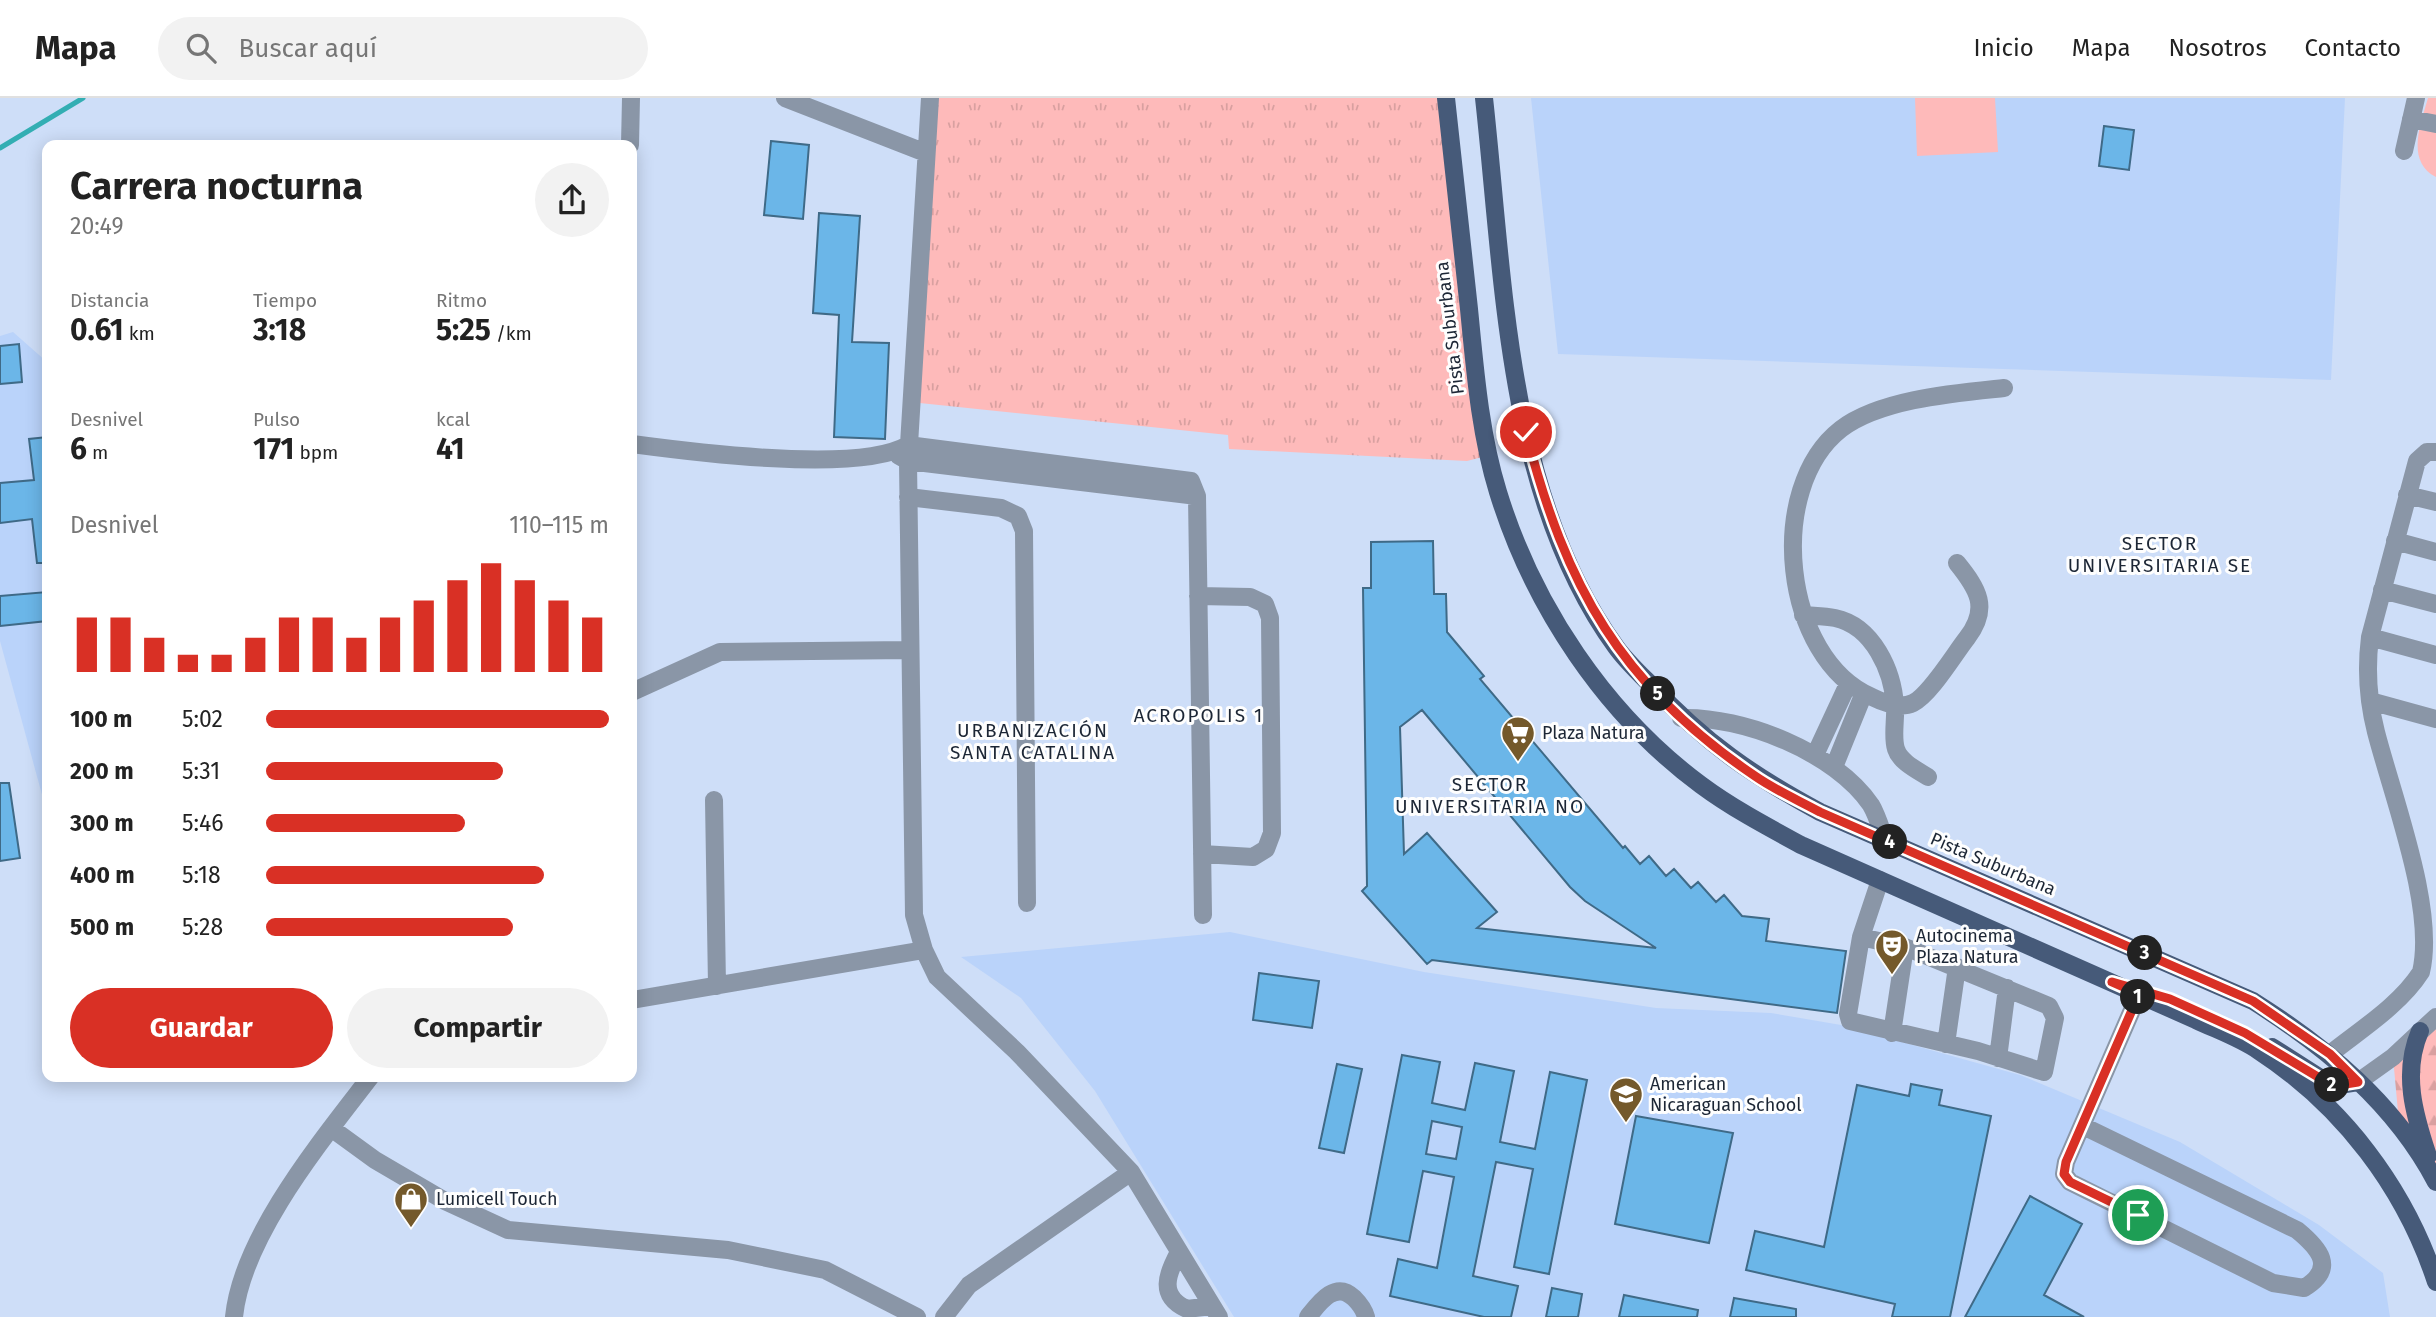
<!DOCTYPE html>
<html lang="es">
<head>
<meta charset="utf-8">
<style>
	body { margin:0; font-family:"Fira Sans",sans-serif; background:#f2f2f2; color:#222; height:100vh; display:flex; flex-direction:column; font-size:26px; white-space:nowrap }
	* { box-sizing:border-box; margin:0 }
	p { font-size:23px; color:#767676 }
	.icon { flex:none; width:38px; height:38px; fill:none; stroke:currentColor; stroke-width:2; stroke-linecap:round; stroke-linejoin:round }
	.map { position:relative; flex:1; overflow:hidden }
	.drawer { position:absolute; left:42px; top:42px; width:595px; height:942px; display:flex; flex-direction:column; background:#fff; border-radius:14px; box-shadow:0 4px 18px #0003 }
	.drawer>* { flex:none }
	.pin { position:absolute; display:grid; place-items:center; width:60px; height:60px; color:#fff; margin:-30px; border:4px solid #fff; border-radius:50%; box-shadow:0 2px 7px #0007 }
	.km { position:absolute; width:35px; height:35px; margin:-18px; border-radius:50%; background:#222; color:#fff; font-size:19px; line-height:35px; text-align:center }
	.round { display:grid; place-items:center; flex:none; width:74px; height:74px; border-radius:37px; background:#f2f2f2 }
	.headline { display:flex; align-items:center; justify-content:space-between; height:119px; padding:0 28px }
	h1 { font-size:38px; font-weight:700; line-height:52px }
	.figures { display:grid; grid-template-columns:repeat(3,1fr); gap:10px; height:119px; padding:7px 28px }
	.figures div { display:grid; align-content:center }
	.figures b { font-size:30px; font-weight:700 }
	.figures small { font-size:19px; font-weight:400 }
	.figures p { font-size:19px }
	.chart { height:196px; padding:14px 28px }
	.chart p { display:flex; justify-content:space-between }
	.chart svg { width:100%; height:126px; margin-top:7px; stroke:#d93025; stroke-width:6 }
	.button { display:flex; gap:14px; margin-top:auto; padding:14px 28px }
	.button a { flex:1; height:80px; border-radius:42px; background:#d93025; color:#fff; font-size:28px; font-weight:700; line-height:80px; text-align:center }
	.button a+a { background:#f2f2f2; color:#222 }
	ul { padding:0 28px; list-style:none; font-size:23px }
	li { display:grid; grid-template-columns:112px 84px 1fr; align-items:center; height:52px }
	li i { height:18px; border-radius:9px; background:#d93025 }
	header { display:flex; align-items:center; gap:42px; box-sizing:border-box; height:98px; padding:0 35px; background:#fff; border-bottom:2px solid #e0e0e0 }
	header strong { font-size:33px }
	nav { display:flex; gap:38px; margin-inline-start:auto; font-size:24px }
	.search { width:490px; height:63px; background:#f2f2f2; display:flex; align-items:center; gap:18px; box-sizing:border-box; padding:0 24px; border-radius:38px; color:#767676; font-size:26px }
	.map>svg:first-child { display:block }
	.built { fill:#bad3fa }
	.grass { fill:url(#grass-tufts) }
	.forest { fill:url(#forest-firs) }
	.garden { fill:#febaba }
	.lines { fill:none; stroke-linecap:round; stroke-linejoin:round }
	.stream { stroke:#33aeb3; stroke-width:5 }
	.building { fill:#6bb6e8; stroke:#3f6a87; stroke-width:2; fill-rule:evenodd }
	.minor { stroke:#8a96a7; stroke-width:18 }
	.major { stroke:#465a79; stroke-width:18 }
	.route-casing { stroke:#fff; stroke-width:14 }
	.route { stroke:#d93025; stroke-width:9 }
	.labels { text-anchor:middle; stroke-width:6; stroke-linejoin:round; paint-order:stroke }
	.street-label { font-size:18px; fill:#1c2635; stroke:#fefefe }
	.poi-label { font-size:18px; fill:#1c2635; stroke:#fefefe; text-anchor:start }
	.neighbourhood-label { font-size:19px; letter-spacing:2px; fill:#1c2635; stroke:#fefefe }
</style>
</head>
<body>
<header>
<strong>Mapa</strong>
<div class="search"><svg class="icon" aria-label="search" viewBox="0 0 24 24"><circle cx="10" cy="10" r="6"/><path d="M15 15l6 6"/></svg>Buscar aquí</div>
<nav><a>Inicio</a><a>Mapa</a><a>Nosotros</a><a>Contacto</a></nav>
</header>
<div class="map">
<svg width="2436" height="1219" viewBox="0 0 2436 1219">
	<defs>
		<pattern id="grass-tufts" width="24" height="20" patternUnits="userSpaceOnUse" patternTransform="scale(1.75)"><rect width="24" height="20" fill="#febaba"/><path d="M3 7l-1-3M5 7V3M7 7l1-3M15 17l-1-3M17 17v-4M19 17l1-3" fill="none" stroke="#d9a0a0"/></pattern>
		<pattern id="forest-firs" width="22" height="20" patternUnits="userSpaceOnUse" patternTransform="scale(1.75)"><rect width="22" height="20" fill="#febaba"/><path d="M5 1l3.5 6h-7zM16 11l3.5 6h-7z" fill="#d9a0a0"/></pattern>
	</defs>
	<rect width="100%" height="100%" fill="#cedef8"/>
	<path class="built" d="M1531 0H2345L2331 282 1558 256Z
		M13 234 47 264V715L0 543V238Z
		M1230 834 1424 874 1656 910 1771 915 1841 927 2020 977 2180 1044 2319 1127 2383 1175 2390 1219H1234L1095 993 1021 900 961 859Z"/>
	<path class="grass" d="M930 0H1446L1490 357 1467 363 1229 351 1228 337 910 304Z"/>
	<path class="forest" d="M2436 919V1084L2399 1025 2393 959Z"/>
	<path class="garden" d="M1915 0H1995L1998 54 1917 58Z
		M2428 0H2436V79C2405 63 2421 25 2428 0Z"/>
	<g class="lines">
		<path class="stream" d="M0 50 83 0"/>
	</g>
	<path class="building" d="M2104 28 2134 32 2129 72 2099 68Z
		M771 43 809 47 803 121 764 117Z
		M819 115 860 118 852 244 889 245 885 341 834 339 839 217 813 215Z
		M19 246 22 284 0 286V248Z
		M47 339V465H37L32 421 0 425V385L34 382 29 341Z
		M1433 443 1434 496H1446L1447 534 1484 578 1480 581 1623 750 1625 748 1640 766 1649 758 1666 778 1674 771 1691 790 1698 784 1716 804 1724 797 1742 818 1769 821 1766 843 1846 853 1837 915 1432 862 1427 866 1362 793 1367 788 1363 490H1371V444ZM1422 612 1570 789 1585 803 1656 850 1477 830 1497 814 1427 735 1404 756 1400 629Z
		M47 494V523L0 528V498Z
		M0 685H9L20 760 0 763Z
		M1259 875 1319 883 1312 930 1253 922Z
		M1402 957 1440 964 1432 1005 1465 1012 1475 965 1514 973 1500 1044 1535 1051 1550 974 1587 982 1549 1176 1514 1169 1533 1071 1496 1064 1473 1178 1518 1188 1511 1219H1484L1390 1198 1398 1161 1437 1170 1454 1079 1423 1073 1409 1144 1367 1136ZM1432 1023 1462 1029 1456 1061 1426 1056Z
		M1337 966 1362 971 1344 1055 1319 1050Z
		M1911 986 1942 992 1939 1007 1991 1018 1950 1219H1892L1895 1206 1746 1172 1755 1133 1824 1149 1857 987 1909 998Z
		M1636 1018 1733 1035 1709 1145 1615 1126Z
		M2030 1098 2082 1126 2044 1197 2084 1219H1965Z
		M1552 1190 1582 1196 1578 1219H1546Z
		M1624 1197 1698 1212 1697 1219H1619Z
		M1734 1200 1796 1211V1219H1730Z"/>
	<g class="lines">
		<path class="minor" d="M785 0 926 55
			M930 0 908 363 914 817 924 852 937 879 1017 954 1131 1074 1219 1219
			M2411 21 2436 26
			M630 47 631 0
			M2404 53 2416 0
			M632 346C692 354 858 376 908 347L1191 383 1197 398 1203 817
			M899 358 908 363 1197 398
			M2407 397 2436 404
			M908 399 1001 410 1018 418 1024 433 1027 805
			M2395 443 2436 454
			M1957 465C1978 491 1990 510 1967 540 1955 555 1930 597 1913 605 1900 611 1884 605 1872 599 1782 560 1765 390 1841 331 1880 301 1956 295 2004 290
			M2382 492 2436 506
			M1198 498 1250 499 1265 506 1270 520 1272 735 1266 751 1253 759 1202 756
			M1803 517C1813 518 1824 518 1835 520 1873 528 1893 573 1895 608 1896 621 1892 639 1896 651 1900 664 1917 672 1928 679
			M2370 539 2436 557
			M632 594 720 554 910 552
			M2370 603 2436 621
			M1681 620C1743 618 1835 654 1871 707 1877 717 1881 731 1885 742
			M1815 657 1848 586
			M1834 669 1864 595
			M714 702 717 888
			M1861 839 1905 849 2049 908 2055 920 2044 974 1978 953 1850 923 1848 916 1861 839 1880 782
			M632 902 924 852
			M1892 935 1905 849
			M1946 946 1957 869
			M2330 956C2360 932 2400 907 2421 874 2436 811 2393 700 2376 634 2368 603 2366 571 2370 539L2417 363 2427 354H2436
			M1998 960 2007 890
			M2358 984 2393 959 2436 919
			M2083 1028 2297 1132C2319 1150 2337 1170 2304 1190L2273 1185 2070 1084 2064 1076 2066 1064 2139 896
			M331 1030 375 1062 445 1103 508 1132 728 1152 825 1172 917 1219
			M1179 1154C1167 1176 1158 1198 1187 1211L1212 1208
			M234 1219C242 1138 322 1042 371 978
			M944 1219 969 1187 1131 1074
			M1308 1219C1319 1205 1335 1182 1354 1200 1360 1206 1364 1211 1366 1219"/>
		<path class="major" d="M1446 0C1454 70 1461 141 1469 211 1475 272 1480 336 1498 394 1533 508 1605 616 1701 687 1732 710 1766 728 1801 747L2196 922C2217 932 2240 940 2259 953 2343 1008 2405 1090 2436 1184
			M1484 0C1504 179 1506 398 1616 549 1626 563 1640 576 1652 588 1704 644 1753 678 1820 714L2253 903C2326 949 2395 1006 2436 1084
			M2420 933C2402 975 2414 1016 2428 1058
			M2272 949 2333 988 2358 984"/>
	</g>
	<g class="lines">
		<g class="route-casing">
			<path id="route" d="M1526 334C1565 488 1621 588 1755 678 1775 692 1798 702 1820 714L2253 903 2330 956 2358 984 2333 988 2245 935 2170 901 2112 884 2139 896 2066 1064 2064 1076 2070 1084 2138 1117"/>
		</g>
		<use href="#route" class="route"/>
	</g>
	<defs>
		<g id="supermarket-pin" transform="scale(1.75)"><path d="M0 17L-7.5 6A9.5 9.5 0 1 1 7.5 6Z" fill="#74592b" stroke="#fefefe"/><path d="M-6-5.5h2.5l.6 2H6L4.5 2H-2.5L-4.4-4H-6ZM-1.5 3.2a1.3 1.3 0 1 0 .1 0ZM3 3.2a1.3 1.3 0 1 0 .1 0Z" fill="#fff"/></g>
		<g id="theatre-pin" transform="scale(1.75)"><path d="M0 17L-7.5 6A9.5 9.5 0 1 1 7.5 6Z" fill="#74592b" stroke="#fefefe"/><path d="M-5-5.5Q0-4 5-5.5V0Q5 5 0 6Q-5 5-5 0ZM-3.3-2.5H-1v1.5H-3.3ZM1-2.5H3.3v1.5H1ZM-2.8 1Q0 5.5 2.8 1Z" fill="#fff"/></g>
		<g id="school-pin" transform="scale(1.75)"><path d="M0 17L-7.5 6A9.5 9.5 0 1 1 7.5 6Z" fill="#74592b" stroke="#fefefe"/><path d="M0-5L7-2L0 1L-7-2ZM-4 1L0 2.5L4 1V4Q0 6-4 4Z" fill="#fff"/></g>
		<g id="shop-pin" transform="scale(1.75)"><path d="M0 17L-7.5 6A9.5 9.5 0 1 1 7.5 6Z" fill="#74592b" stroke="#fefefe"/><path d="M-5-2.5h2.3a2.7 3.5 0 0 1 5.4 0H5L5.5 6h-11ZM-1.5-2.5h3a1.5 2.3 0 0 0-3 0Z" fill="#fff"/></g>
	</defs>
	<g fill-rule="evenodd">
		<use href="#supermarket-pin" x="1518" y="635"/>
		<use href="#theatre-pin" x="1892" y="848"/>
		<use href="#school-pin" x="1626" y="996"/>
		<use href="#shop-pin" x="411" y="1101"/>
	</g>
	<g class="labels">
		<g class="street-label">
			<text transform="translate(1450 230) rotate(-97)" y="6">Pista Suburbana</text>
			<text transform="translate(1993 766) rotate(23)" y="6">Pista Suburbana</text>
		</g>
		<g class="poi-label">
			<text x="1542" y="641">Plaza Natura</text>
			<text x="1916" y="844">Autocinema<tspan x="1916" dy="21">Plaza Natura</tspan></text>
			<text x="1650" y="992">American<tspan x="1650" dy="21">Nicaraguan School</tspan></text>
			<text x="436" y="1107">Lumicell Touch</text>
		</g>
		<g class="neighbourhood-label">
			<text x="2160" y="452">SECTOR<tspan x="2160" dy="22">UNIVERSITARIA SE</tspan></text>
			<text x="1199" y="624">ACROPOLIS 1</text>
			<text x="1033" y="639">URBANIZACIÓN<tspan x="1033" dy="22">SANTA CATALINA</tspan></text>
			<text x="1490" y="693">SECTOR<tspan x="1490" dy="22">UNIVERSITARIA NO</tspan></text>
		</g>
	</g>
</svg>
<div class="pin" style="left:2138px;top:1117px;background:#1e9e55"><svg class="icon" aria-label="arrive" viewBox="0 0 24 24"><path d="M6 21V4h12l-3 4 3 4H6"/></svg></div>
<div class="pin" style="left:1526px;top:334px;background:#d93025"><svg class="icon" aria-label="check" viewBox="0 0 24 24"><path d="M5 12l5 5 9-10"/></svg></div>
<b class="km" style="left:2138px;top:899px">1</b>
<b class="km" style="left:2332px;top:987px">2</b>
<b class="km" style="left:2145px;top:855px">3</b>
<b class="km" style="left:1890px;top:744px">4</b>
<b class="km" style="left:1658px;top:596px">5</b>
<section class="drawer">
<div class="headline"><div><h1>Carrera nocturna</h1><p>20:49</p></div><a class="round"><svg class="icon" aria-label="share" viewBox="0 0 24 24"><path d="M12 15V3M7 8l5-5 5 5M5 13v7h14v-7"/></svg></a></div>
<div class="figures">
<div><p>Distancia</p><b>0.61<small> km</small></b></div>
<div><p>Tiempo</p><b>3:18</b></div>
<div><p>Ritmo</p><b>5:25<small> /km</small></b></div>
</div>
<div class="figures">
<div><p>Desnivel</p><b>6<small> m</small></b></div>
<div><p>Pulso</p><b>171<small> bpm</small></b></div>
<div><p>kcal</p><b>41</b></div>
</div>
<div class="chart"><p><span>Desnivel</span>110–115 m</p>
<svg viewBox="0 0 160 44" preserveAspectRatio="none"><path d="M5 44V25M15 44V25M25 44V32M35 44V38M45 44V38M55 44V32M65 44V25M75 44V25M85 44V32M95 44V25M105 44V19M115 44V12M125 44V6M135 44V12M145 44V19M155 44V25"/></svg>
</div>
<ul>
<li><b>100 m</b>5:02<i style="width:100%"></i></li>
<li><b>200 m</b>5:31<i style="width:69%"></i></li>
<li><b>300 m</b>5:46<i style="width:58%"></i></li>
<li><b>400 m</b>5:18<i style="width:81%"></i></li>
<li><b>500 m</b>5:28<i style="width:72%"></i></li>
</ul>
<div class="button"><a>Guardar</a><a>Compartir</a></div>
</section>
</div>
</body>
</html>
